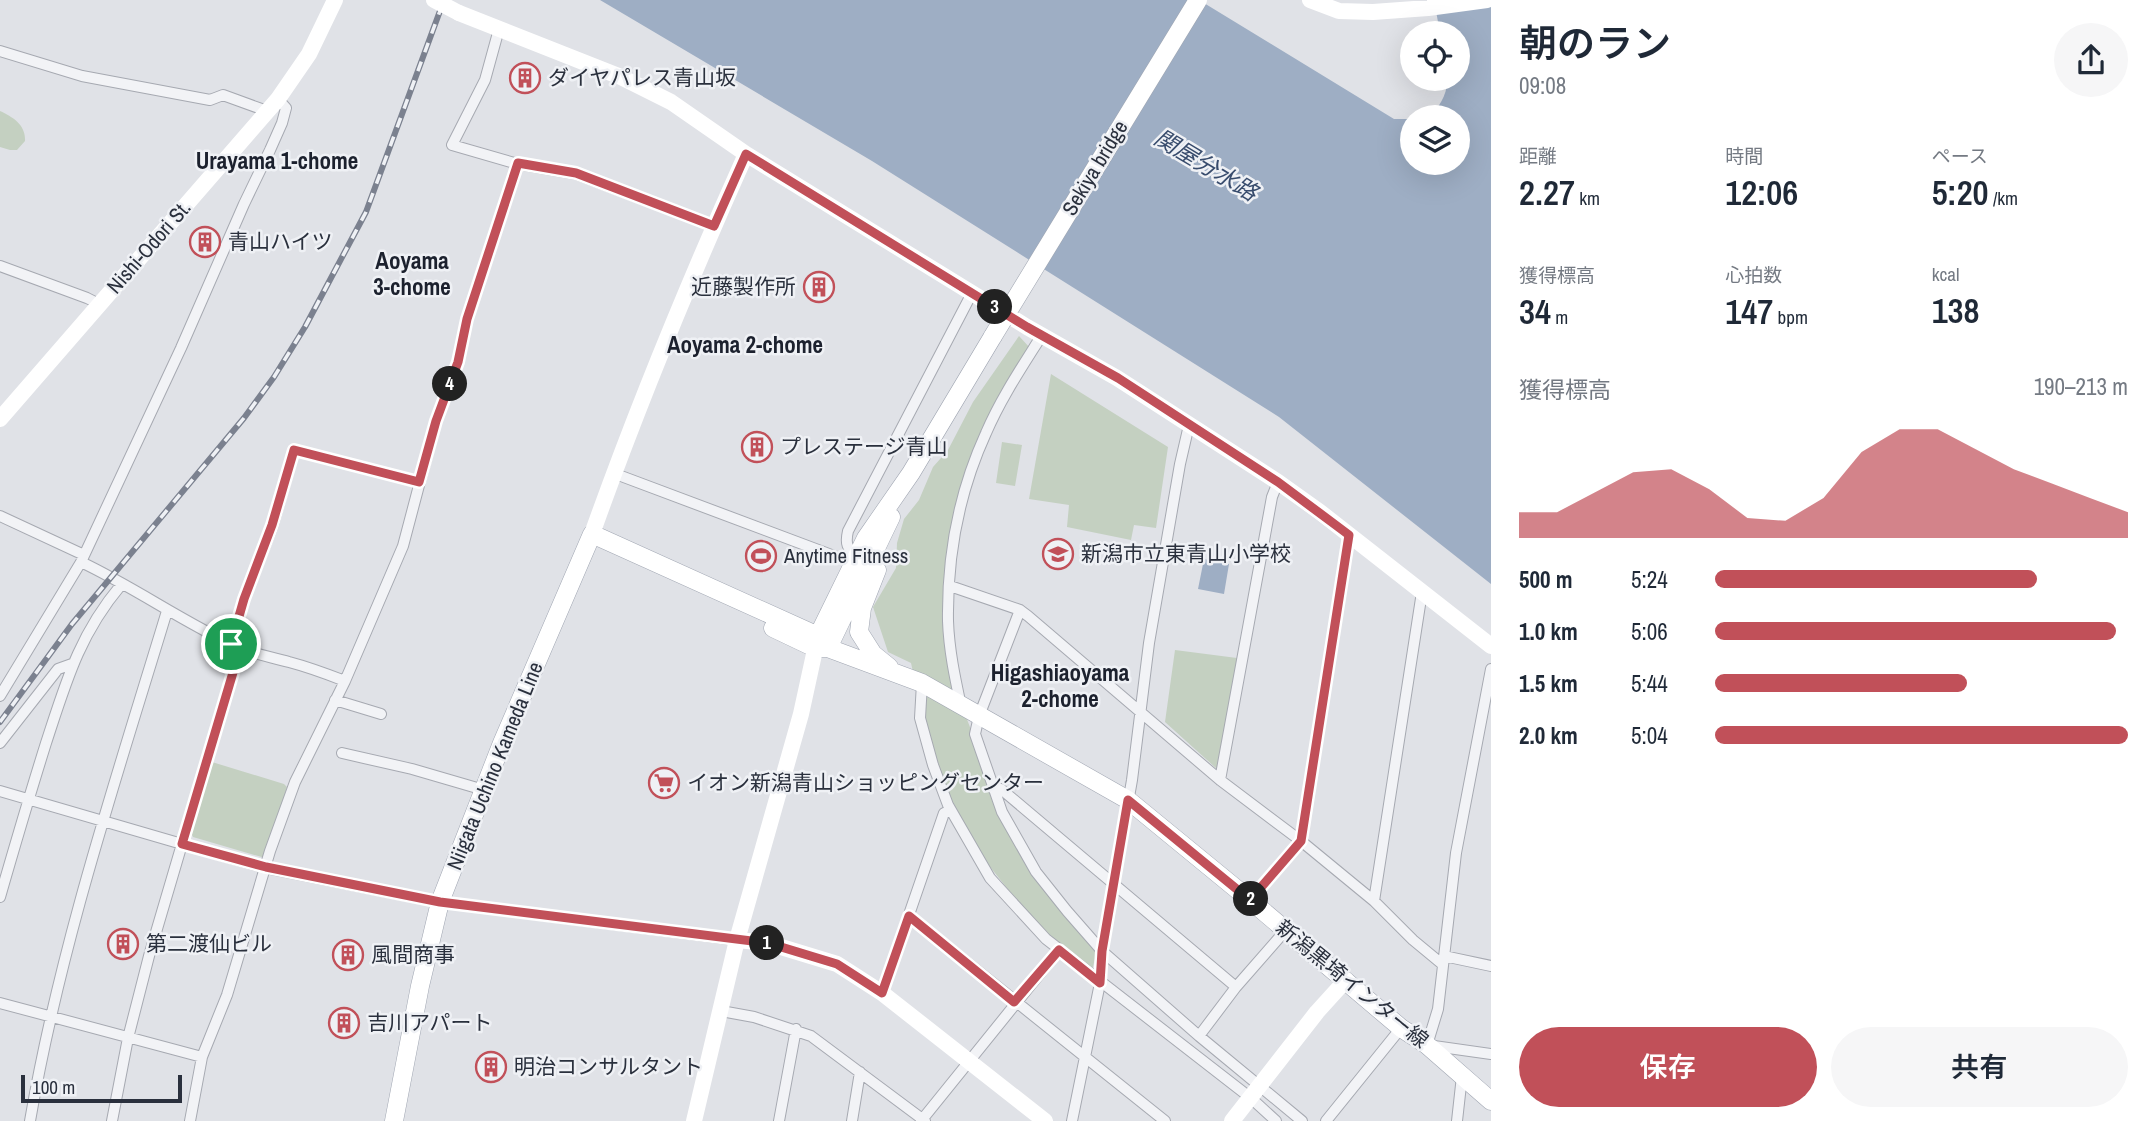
<!DOCTYPE html>
<html lang="ja">
<head>
<meta charset="utf-8">
<style>
	body { margin:0; font-family:"Archivo Narrow","Noto Sans JP",sans-serif; background:#f6f6f7; color:#1f2937; height:100vh; display:flex; flex-direction:column; font-size:26px; white-space:nowrap }
	* { box-sizing:border-box; margin:0 }
	p { font-size:23px; color:#747a83 }
	.icon { flex:none; width:38px; height:38px; fill:none; stroke:currentColor; stroke-width:2; stroke-linecap:round; stroke-linejoin:round }
	.map { position:relative; flex:1; overflow:hidden }
	.panel { display:flex; flex-direction:column; background:#fff; width:665px }
	.panel>* { flex:none }
	.fabs { position:absolute; left:1400px; top:21px; display:grid; gap:14px }
	.fabs a { display:grid; place-items:center; width:70px; height:70px; border-radius:50%; background:#fff; box-shadow:0 7px 28px #0002; font-size:35px }
	.scale { position:absolute; left:21px; bottom:18px; width:161px; box-sizing:border-box; padding-left:7px; border:4px solid #2a303d; border-top:0; font-size:19px; line-height:24px; white-space:nowrap; color:#2a303d; -webkit-text-stroke:5px #eff1f5; paint-order:stroke }
	.pin { position:absolute; display:grid; place-items:center; width:60px; height:60px; color:#fff; margin:-30px; border:4px solid #fff; border-radius:50%; box-shadow:0 2px 7px #0007 }
	.km { position:absolute; width:35px; height:35px; margin:-18px; border-radius:50%; background:#222; color:#fff; font-size:19px; line-height:35px; text-align:center }
	.round { display:grid; place-items:center; flex:none; width:74px; height:74px; border-radius:37px; background:#f6f6f7 }
	.head { display:flex; align-items:center; justify-content:space-between; height:119px; padding:0 28px }
	h1 { font-size:38px; font-weight:600; line-height:52px }
	.figures { display:grid; grid-template-columns:repeat(3,1fr); gap:10px; height:119px; padding:7px 28px }
	.figures div { display:grid; align-content:center }
	.figures b { font-size:35px; font-weight:600 }
	.figures small { font-size:19px; font-weight:400 }
	.figures p { font-size:19px }
	.chart { height:196px; padding:14px 28px }
	.chart p { display:flex; justify-content:space-between }
	.chart svg { width:100%; height:126px; margin-top:7px; fill:#c15059; opacity:.7 }
	.button { display:flex; gap:14px; margin-top:auto; padding:14px 28px }
	.button a { flex:1; height:80px; border-radius:42px; background:#c15059; color:#fff; font-size:28px; font-weight:600; line-height:80px; text-align:center }
	.button a+a { background:#f6f6f7; color:#1f2937 }
	ul { padding:0 28px; list-style:none; font-size:23px }
	li { display:grid; grid-template-columns:112px 84px 1fr; align-items:center; height:52px }
	li i { height:18px; border-radius:9px; background:#c15059 }
	main { display:flex; flex:1; min-height:0 }
	.map>svg:first-child { display:block }
	.green { fill:#c4d0c1 }
	.water { fill:#9eaec4 }
	.lines { fill:none; stroke-linecap:round; stroke-linejoin:round }
	.street-casing { stroke:#a6a9b1; stroke-width:12 }
	.primary-casing { stroke:#a0a6b2; stroke-width:19 }
	.street { stroke:#f2f3f6; stroke-width:10 }
	.secondary { stroke:#fff; stroke-width:16 }
	.primary { stroke:#fff; stroke-width:18 }
	.rail-casing { stroke:#7b818f; stroke-width:6 }
	.rail { stroke:#eff1f5; stroke-width:3.5; stroke-dasharray:10; stroke-linecap:butt }
	.primary-bridge-casing { stroke:#a0a6b2; stroke-width:19; stroke-linecap:butt }
	.secondary-bridge { stroke:#fff; stroke-width:16 }
	.primary-bridge { stroke:#fff; stroke-width:18 }
	.route-casing { stroke:#fff; stroke-width:14 }
	.route { stroke:#c15059; stroke-width:9 }
	.labels { text-anchor:middle; stroke-width:5; stroke-linejoin:round; paint-order:stroke }
	.poi-label { font-size:21px; fill:#2a303d; stroke:#eff1f5; text-anchor:start }
	.street-label { font-size:21px; fill:#2a303d; stroke:#eff1f5 }
	.neighbourhood-label { font-size:23px; font-weight:bold; fill:#1c212e; stroke:#eff1f5 }
	.water-label { font-size:23px; font-style:italic; fill:#384c6d; stroke:#eff1f5 }
</style>
</head>
<body>
<main>
<div class="map">
<svg width="1491" height="1121" viewBox="0 0 1491 1121">
	<rect width="100%" height="100%" fill="#e0e2e7"/>
	<path class="green" d="M0 111C13 117 26 125 25 141L17 150H10L0 147Z
		M1019 336 1030 348 1000 399 955 523 952 680 1010 832 1097 950 1092 971 1037 926 983 858 963 826 944 783 924 721 911 663 888 652 873 607 896 568 897 543 904 519 919 500 933 467 948 450 973 402Z
		M1051 374 1168 447 1156 528 1134 525 1131 540 1067 527 1069 505 1029 499Z
		M1002 442 1022 445 1015 486 996 483Z
		M1175 650 1237 658 1217 769 1165 722Z
		M212 762 284 784 287 787 265 858 193 837 191 833Z"/>
	<path class="water" d="M600 0H1199L1394 119H1412V163H1458V117H1428C1439 109 1448 93 1447 79H1458V33H1440L1434 0H1491V584L1279 417 872 161Z
		M1204 559 1229 564 1224 594 1198 589Z"/>
	<g class="lines">
		<g class="street-casing">
			<path id="street" d="M499 29 485 80 452 145 518 164 576 174 714 226
				M0 51 82 76 210 100 223 95 267 111
				M0 266 87 298 99 304
				M613 473 853 563
				M0 516 84 555
				M857 557C847 548 845 544 848 531L972 293
				M81 562C134 587 183 622 237 647 253 654 272 657 289 662 308 667 327 674 345 681
				M950 586 1020 610 1028 616 1220 780 1301 841 1374 901 1413 940 1442 964
				M1020 610 979 716 975 734 1002 812 1036 872 1067 911 1102 951 1199 1036 1302 1121
				M231 644 244 599 273 525 294 450 419 482
				M240 649 182 844 266 868 440 902 737 940
				M1491 669 1456 853 1438 1009 1427 1045 1491 1054
				M922 683 920 718 933 765 948 805 990 878 1046 939 1252 1099 1276 1121
				M0 696 81 562 181 348 244 204 270 150 282 123 286 108 278 99
				M335 700 381 714
				M961 706C955 678 949 650 948 621 947 556 959 492 986 433 1001 398 1022 367 1042 335
				M0 743 58 669 72 664
				M342 753 412 769 484 790
				M1220 780 1272 497 1278 482
				M994 790 1001 789 1236 987
				M0 791 182 844 149 956 128 1038 112 1121
				M0 897C15 845 30 794 46 743 66 682 79 635 121 585
				M1250 900 1301 841 1349 535
				M1374 901 1422 592
				M909 916 1165 1121
				M1444 956 1491 966
				M882 993 944 813 951 811
				M0 1003 202 1057
				M721 1011 754 1017 811 1036 925 1121
				M1199 1036 1236 987 1285 931
				M30 1121C60 947 116 779 167 611
				M190 1121 202 1057 227 995 270 851 295 782 345 681 403 546 436 421 458 362 467 319 518 164
				M779 1121 796 1029
				M852 1121 860 1072
				M921 1121 1059 950
				M1072 1121 1100 983 1102 951 1132 780 1149 643 1180 464 1189 425
				M1326 1121 1401 1028
				M1457 1121 1462 1076"/>
		</g>
		<g class="primary-casing">
			<path id="primary" d="M877 570 862 608 859 632 873 654 889 667
				M773 628 815 648H828
				M818 636 866 538 911 473 993 336
				M828 648 891 517
				M394 1121 420 986 440 902 502 743 592 534 818 636 828 648 922 683 1128 800 1250 900 1401 1028 1427 1045 1491 1101"/>
		</g>
		<use href="#street" class="street"/>
		<path class="secondary" d="M1310 0 1339 11 1373 12 1428 8 1487 0
			M459 13 621 77 671 102 746 154 1027 327 1117 378 1278 482 1320 512 1491 646
			M0 419 278 99 309 54 335 0
			M592 534C638 405 690 279 746 154
			M737 940 768 943 837 964 882 993 1045 1121
			M694 1121 737 940 801 714 818 636
			M1232 1121 1317 1012 1346 980"/>
		<use href="#primary" class="primary"/>
		<g class="rail-casing">
			<path id="rail" d="M0 722 72 624 244 418 274 377 305 327 366 212 444 0"/>
		</g>
		<use href="#rail" class="rail"/>
		<g class="primary-bridge-casing">
			<path id="primary-bridge" d="M993 336 1198 0"/>
		</g>
		<path class="secondary-bridge" d="M434 0 459 13"/>
		<use href="#primary-bridge" class="primary-bridge"/>
	</g>
	<g class="lines">
		<g class="route-casing">
			<path id="route" d="M746 154 1027 327 1118 378 1278 482 1349 535 1301 841 1250 900 1128 800 1102 951 1100 983 1059 950 1014 1002 909 916 882 993 837 964 768 943 440 902 266 867 182 844 240 649 231 644 244 599 272 525 294 450 419 482 436 421 458 362 467 319 518 163 576 173 714 226Z"/>
		</g>
		<use href="#route" class="route"/>
	</g>
	<defs>
		<g id="building-ring" transform="scale(1.575)"><circle r="9.5" fill="#eff1f5" stroke="#c15059" stroke-width="1.5"/><path d="M-4-6H4V6H1V3H-1V6H-4ZM-2.5-4.3h1.7v1.8h-1.7ZM.8-4.3h1.7v1.8H.8ZM-2.5-1h1.7V.8h-1.7ZM.8-1h1.7V.8H.8Z" fill="#c15059"/></g>
		<g id="school-ring" transform="scale(1.575)"><circle r="9.5" fill="#eff1f5" stroke="#c15059" stroke-width="1.5"/><path d="M0-5L7-2L0 1L-7-2ZM-4 1L0 2.5L4 1V4Q0 6-4 4Z" fill="#c15059"/></g>
		<g id="stadium-ring" transform="scale(1.575)"><circle r="9.5" fill="#eff1f5" stroke="#c15059" stroke-width="1.5"/><path d="M0-5a6.5 5 0 1 0 0 10a6.5 5 0 1 0 0-10ZM-3.5-1.8h7v3.6h-7Z" fill="#c15059"/></g>
		<g id="supermarket-ring" transform="scale(1.575)"><circle r="9.5" fill="#eff1f5" stroke="#c15059" stroke-width="1.5"/><path d="M-6-5.5h2.5l.6 2H6L4.5 2H-2.5L-4.4-4H-6ZM-1.5 3.2a1.3 1.3 0 1 0 .1 0ZM3 3.2a1.3 1.3 0 1 0 .1 0Z" fill="#c15059"/></g>
	</defs>
	<g fill-rule="evenodd">
		<use href="#building-ring" x="525" y="78"/>
		<use href="#building-ring" x="205" y="242"/>
		<use href="#building-ring" x="819" y="287"/>
		<use href="#building-ring" x="757" y="447"/>
		<use href="#school-ring" x="1058" y="554"/>
		<use href="#stadium-ring" x="761" y="556"/>
		<use href="#supermarket-ring" x="664" y="783"/>
		<use href="#building-ring" x="123" y="944"/>
		<use href="#building-ring" x="348" y="955"/>
		<use href="#building-ring" x="344" y="1023"/>
		<use href="#building-ring" x="491" y="1067"/>
	</g>
	<g class="labels">
		<g class="poi-label">
			<text x="548" y="85">ダイヤパレス青山坂</text>
			<text x="228" y="249">青山ハイツ</text>
			<text x="796" y="294" text-anchor="end">近藤製作所</text>
			<text x="780" y="454">プレステージ青山</text>
			<text x="1081" y="561">新潟市立東青山小学校</text>
			<text x="784" y="563">Anytime Fitness</text>
			<text x="687" y="790">イオン新潟青山ショッピングセンター</text>
			<text x="146" y="951">第二渡仙ビル</text>
			<text x="371" y="962">風間商事</text>
			<text x="367" y="1030">吉川アパート</text>
			<text x="514" y="1074">明治コンサルタント</text>
		</g>
		<g class="street-label">
			<text transform="translate(1095 168) rotate(-59)" y="7">Sekiya bridge</text>
			<text transform="translate(149 247) rotate(-49)" y="7">Nishi-Odori St.</text>
			<text transform="translate(495 766) rotate(-68)" y="7">Niigata Uchino Kameda Line</text>
			<text transform="translate(1352 984) rotate(39)" y="7">新潟黒埼インター線</text>
		</g>
		<g class="neighbourhood-label">
			<text x="277" y="169">Urayama 1-chome</text>
			<text x="412" y="269">Aoyama<tspan x="412" dy="26">3-chome</tspan></text>
			<text x="745" y="353">Aoyama 2-chome</text>
			<text x="1060" y="681">Higashiaoyama<tspan x="1060" dy="26">2-chome</tspan></text>
		</g>
		<g class="water-label">
			<text transform="translate(1206 165) rotate(31)" y="8">関屋分水路</text>
		</g>
	</g>
</svg>
<div class="fabs">
<a><svg class="icon" aria-label="locate" viewBox="0 0 24 24"><circle cx="12" cy="12" r="6"/><path d="M12 2v4M12 18v4M2 12h4M18 12h4"/></svg></a>
<a><svg class="icon" aria-label="layers" viewBox="0 0 24 24"><path d="M12 4l9 5-9 5-9-5zM3 14l9 5 9-5"/></svg></a>
</div>
<div class="scale">100 m</div>
<div class="pin" style="left:231px;top:644px;background:#1e9e55"><svg class="icon" aria-label="arrive" viewBox="0 0 24 24"><path d="M6 21V4h12l-3 4 3 4H6"/></svg></div>
<b class="km" style="left:767px;top:943px">1</b>
<b class="km" style="left:1251px;top:899px">2</b>
<b class="km" style="left:995px;top:307px">3</b>
<b class="km" style="left:450px;top:384px">4</b>
</div>
<section class="panel">
<div class="head"><div><h1>朝のラン</h1><p>09:08</p></div><a class="round"><svg class="icon" aria-label="share" viewBox="0 0 24 24"><path d="M12 15V3M7 8l5-5 5 5M5 13v7h14v-7"/></svg></a></div>
<div class="figures">
<div><p>距離</p><b>2.27<small> km</small></b></div>
<div><p>時間</p><b>12:06</b></div>
<div><p>ペース</p><b>5:20<small> /km</small></b></div>
</div>
<div class="figures">
<div><p>獲得標高</p><b>34<small> m</small></b></div>
<div><p>心拍数</p><b>147<small> bpm</small></b></div>
<div><p>kcal</p><b>138</b></div>
</div>
<div class="chart"><p><span>獲得標高</span>190–213 m</p>
<svg viewBox="0 0 160 44" preserveAspectRatio="none"><path d="M0 44V35L10 35L20 28L30 21L40 20L50 27L60 37L70 38L80 30L90 14L100 6L110 6L120 13L130 20L140 25L150 30L160 35V44z"/></svg>
</div>
<ul>
<li><b>500 m</b>5:24<i style="width:78%"></i></li>
<li><b>1.0 km</b>5:06<i style="width:97%"></i></li>
<li><b>1.5 km</b>5:44<i style="width:61%"></i></li>
<li><b>2.0 km</b>5:04<i style="width:100%"></i></li>
</ul>
<div class="button"><a>保存</a><a>共有</a></div>
</section>
</main>
</body>
</html>
